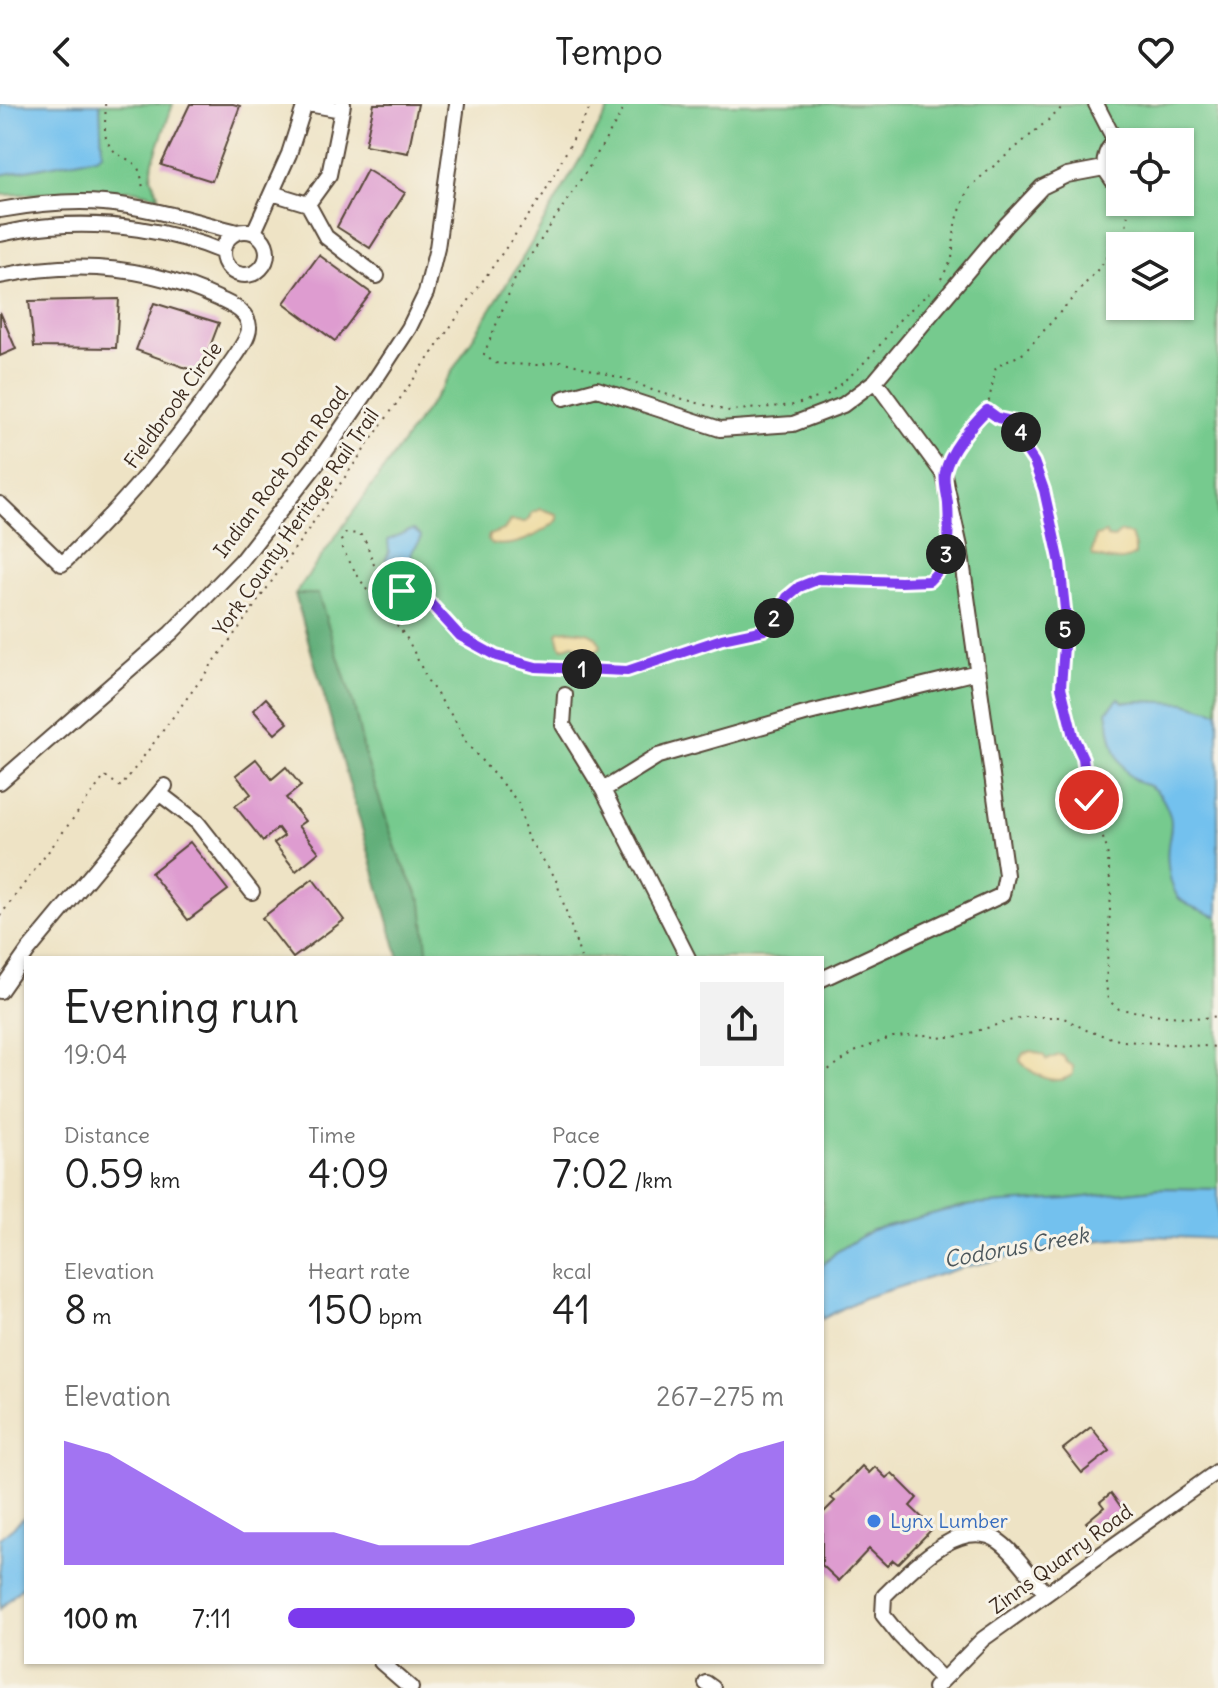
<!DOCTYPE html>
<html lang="en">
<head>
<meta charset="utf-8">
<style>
	body { margin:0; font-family:Delius,sans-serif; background:#f2f2f2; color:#222; height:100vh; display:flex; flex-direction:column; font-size:30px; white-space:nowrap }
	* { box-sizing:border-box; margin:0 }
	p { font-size:26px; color:#767676 }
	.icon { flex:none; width:44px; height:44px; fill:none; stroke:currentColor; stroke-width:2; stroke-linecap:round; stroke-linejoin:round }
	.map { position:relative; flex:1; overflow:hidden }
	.panel { position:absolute; left:24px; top:852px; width:800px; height:708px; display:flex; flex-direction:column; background:#fff; border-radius:0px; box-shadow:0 2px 6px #0004 }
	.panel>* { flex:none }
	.tools { position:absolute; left:1106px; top:24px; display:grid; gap:16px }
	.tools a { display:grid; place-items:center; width:88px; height:88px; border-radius:0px; background:#fff; box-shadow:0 2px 6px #0004; font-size:40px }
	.pin { position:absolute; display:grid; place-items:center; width:68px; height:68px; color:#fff; margin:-34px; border:4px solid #fff; border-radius:50%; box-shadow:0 2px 8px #0007 }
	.km { position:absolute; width:40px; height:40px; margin:-20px; border-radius:50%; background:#222; color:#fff; font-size:22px; line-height:40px; text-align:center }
	.round { display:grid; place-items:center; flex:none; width:84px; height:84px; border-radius:0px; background:#f2f2f2 }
	.head { display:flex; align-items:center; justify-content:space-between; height:136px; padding:0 40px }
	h1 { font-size:44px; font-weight:600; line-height:60px }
	.figures { display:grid; grid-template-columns:repeat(3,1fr); gap:12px; height:136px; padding:8px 40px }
	.figures div { display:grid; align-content:center }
	.figures b { font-size:40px; font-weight:600 }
	.figures small { font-size:22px; font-weight:400 }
	.figures p { font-size:22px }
	.chart { height:224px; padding:16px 40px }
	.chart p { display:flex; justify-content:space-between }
	.chart svg { width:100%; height:144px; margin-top:8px; fill:#7c3aed; opacity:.7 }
	ul { padding:0 40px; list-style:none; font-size:26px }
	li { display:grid; grid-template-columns:128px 96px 1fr; align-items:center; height:60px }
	li i { height:20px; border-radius:10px; background:#7c3aed }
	header { display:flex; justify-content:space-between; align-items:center; height:104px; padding:0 40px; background:#fff; font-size:36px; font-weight:600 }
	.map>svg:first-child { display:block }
	.green { fill:#76ca8e; stroke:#587a56; stroke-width:2; fill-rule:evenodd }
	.forest { fill:#60ae79; stroke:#4e6c4c; stroke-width:2 }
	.sand { fill:#eeda9e; stroke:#94825e; stroke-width:2 }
	.water { fill:#73c1ee; stroke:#577686; stroke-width:2 }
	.building { fill:#de9cd0 }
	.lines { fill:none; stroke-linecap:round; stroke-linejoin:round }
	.minor-casing { stroke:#564637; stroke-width:18 }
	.path { stroke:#564637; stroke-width:2; stroke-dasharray:2 6; stroke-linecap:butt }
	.minor { stroke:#fff; stroke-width:14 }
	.route-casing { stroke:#fff; stroke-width:16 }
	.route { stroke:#7c3aed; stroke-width:10 }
	.shop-dot { fill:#3f7fe0; stroke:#f7f3e8; stroke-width:3 }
	.labels { text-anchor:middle; stroke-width:6; stroke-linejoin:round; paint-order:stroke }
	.street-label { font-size:20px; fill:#3b2a1e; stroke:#f7f3e8 }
	.shop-label { font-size:20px; fill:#366cbe; stroke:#f7f3e8; text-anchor:start }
	.water-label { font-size:22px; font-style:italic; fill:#4c575c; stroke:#f7f3e8 }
</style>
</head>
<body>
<header><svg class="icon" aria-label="back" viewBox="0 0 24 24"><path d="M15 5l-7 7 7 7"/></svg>Tempo<svg class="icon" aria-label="heart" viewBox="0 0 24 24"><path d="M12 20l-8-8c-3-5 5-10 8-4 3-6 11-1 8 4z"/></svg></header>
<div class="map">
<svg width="1218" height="1584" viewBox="0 0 1218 1584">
	<rect width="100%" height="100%" fill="#f7f3e8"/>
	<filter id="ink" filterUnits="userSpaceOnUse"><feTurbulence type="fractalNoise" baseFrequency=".0125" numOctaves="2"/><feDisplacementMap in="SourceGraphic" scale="16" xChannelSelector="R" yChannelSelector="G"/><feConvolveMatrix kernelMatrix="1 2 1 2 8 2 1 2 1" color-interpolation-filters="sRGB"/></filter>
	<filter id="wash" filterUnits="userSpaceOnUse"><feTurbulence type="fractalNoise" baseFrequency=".006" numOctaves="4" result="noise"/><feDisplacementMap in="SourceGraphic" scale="32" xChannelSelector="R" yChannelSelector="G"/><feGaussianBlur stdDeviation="1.8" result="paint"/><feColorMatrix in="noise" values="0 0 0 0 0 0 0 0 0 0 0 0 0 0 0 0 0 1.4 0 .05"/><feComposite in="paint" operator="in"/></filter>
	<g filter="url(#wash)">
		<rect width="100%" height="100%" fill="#eee3c5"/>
		<path class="green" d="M0 0H173L153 57 151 73 159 92 133 86 0 91Z
			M612 0H1218V1085L1161 1084 1069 1095 963 1102 872 1126 835 1149 822 1162V854H400L295 490 443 282 525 150ZM1120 38H1180V98H1120ZM1120 142H1180V202H1120Z"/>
		<path class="forest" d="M295 490H318L354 602 365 652 398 750 422 799 428 854H399Z"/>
		<path class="sand" d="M541 405 557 410 558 416C538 432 516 444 491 440L488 436 489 431 504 426 510 417 526 418 530 415 532 409Z
			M1121 428 1131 431 1135 444V451C1121 460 1108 456 1093 452L1092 449 1096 432 1106 429 1107 433 1114 434Z
			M570 526C584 527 596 527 601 543 593 554 583 545 573 540L563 544 560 541 557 529 560 527Z
			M1032 947 1043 951 1047 956 1059 951 1063 952 1067 958 1073 962V970C1056 984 1033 971 1020 957L1021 953 1024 949Z"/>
		<path class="water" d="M0 0H100L102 49 96 53 0 71Z
			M414 426 421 432 420 437 412 447 408 470 397 474 386 464 385 457 389 448 388 436 408 427Z
			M1119 594 1123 598H1128L1140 597 1185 599 1218 608V813C1205 807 1182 802 1176 790 1169 778 1166 756 1168 742 1169 731 1173 723 1170 712 1166 700 1161 688 1149 682 1146 680 1141 680 1138 678 1115 665 1110 630 1107 607Z
			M1161 1084 1218 1085V1135L1153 1132 1078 1138 961 1164 863 1194 822 1215V1162L835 1149 872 1126 943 1107 973 1101 1068 1095Z
			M26 1412V1479L0 1505V1434Z"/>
		<g id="blocks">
			<path class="building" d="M190 0H233L240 2 212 77 161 61Z
				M374 0H418L408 49 365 41Z
				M367 66 405 89 370 144 337 123Z
				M319 151 371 189 335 237 284 199Z
				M119 195 116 244 34 243 29 197Z
				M154 199 219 219 200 269 136 246Z
				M0 208 16 245 0 252Z
				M266 594 288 619 275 630 253 606Z
				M256 655 272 675 286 663 301 682 286 694 305 717 298 722 319 748 296 767 274 739 284 732 278 724 263 737 235 702 251 690 236 671Z
				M190 738 228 786 188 816 151 769Z
				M313 775 344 816 293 854 262 814Z
				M1091 1323 1110 1347 1082 1369 1063 1345Z
				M862 1362 869 1369 875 1363 886 1374 892 1369 917 1394 910 1402 933 1424 898 1460 893 1456 887 1462 869 1445 839 1477 822 1461V1410L835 1397 831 1394Z
				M1111 1389 1126 1410 1103 1429 1098 1423 1094 1427 1086 1418 1104 1403 1100 1398Z"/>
		</g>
	</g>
	<g filter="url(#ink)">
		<use href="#blocks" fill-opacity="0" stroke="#564637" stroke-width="2"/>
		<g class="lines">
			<g class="minor-casing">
				<path id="minor" d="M308 0 342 6 343 0
					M1096 0 1115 37
					M1120 78 1113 77 1104 64C1105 43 1110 38 1131 36L1134 38
					M272 89 308 100 329 71 342 6
					M308 100 326 133 377 172
					M0 106C34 100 70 96 104 99 149 103 193 117 237 128
					M223 149a22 22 0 1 1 44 0a22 22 0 1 1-44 0Z
					M254 128 289 50 305 0
					M0 130C16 127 33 123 50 122 107 117 171 126 223 148
					M0 172C76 156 148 161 219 195 231 201 248 207 249 223 250 235 230 259 223 270 175 340 124 401 62 460L0 400
					M564 294 597 285 720 325 793 320 843 301 875 277 1006 121 1042 83 1067 71 1104 64
					M565 591 563 621 603 686 688 854
					M0 678 171 529 241 457 319 357 371 282 409 224 426 189 437 144 457 0
					M603 686 658 652 805 610 977 568
					M159 689 197 718 252 788
					M822 875 1002 791 1006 771 960 443 944 371 875 277
					M0 887 28 847 165 682
					M381 1558 411 1584
					M942 1575 899 1531 883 1511 884 1492C909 1468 961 1409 1000 1438 1018 1451 1030 1473 1046 1489
					M706 1579 713 1584
					M935 1584 983 1535 1218 1367"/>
			</g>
			<path class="path" d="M105 0C107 12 102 28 108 39 123 64 141 45 143 88
				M627 0 591 60 515 175 484 250 494 259 504 260 539 261 561 257 632 277 654 287 727 307 793 301 821 293
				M941 175 952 155 955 121 967 87 982 72 1059 7 1063 0
				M827 291 857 266 876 246 901 214 929 189
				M988 306 998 314 1020 319 1024 343 1034 358 1044 386 1060 459 1066 514 1061 583 1073 632 1083 654 1089 696 1107 745 1111 787 1106 879 1108 896 1119 905 1167 912 1204 914 1218 912
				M949 356 974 317 987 306 996 263 1024 249 1100 163 1125 130 1128 110 1126 98
				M0 812 105 672 121 683 239 524 543 91 592 0
				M581 854 555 773 527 733 518 698 467 640 456 618 428 577 408 536 379 496 367 486 356 469 342 444 341 437 346 429 360 430 366 438 374 461 383 477 402 487 430 499 460 532 496 552 536 563 627 567 722 535 764 526 778 510 787 493 799 483 819 475 901 478 929 477C937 468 944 461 946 449
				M822 970 858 946 893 933 928 931 937 934 961 932 1022 913H1062L1088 927 1122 937 1218 943"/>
			<use href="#minor" class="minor"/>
		</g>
	</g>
	<g class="lines" filter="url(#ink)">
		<g class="route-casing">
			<path id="route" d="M402 487 430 499 460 532 496 552 536 563 627 567 722 535 764 526 778 510 787 493 799 483 819 475 901 478 929 477C935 471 941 465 944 457 950 441 949 417 948 400 947 390 943 378 945 368 949 348 972 320 987 306L998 314 1020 319 1024 343 1034 358 1044 386 1060 459 1066 514 1061 583 1073 632 1083 654 1089 696"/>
		</g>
		<use href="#route" class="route"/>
	</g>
	<circle class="shop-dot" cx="874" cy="1417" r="8"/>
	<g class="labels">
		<g class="street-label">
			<text transform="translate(173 301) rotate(-54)" y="7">Fieldbrook Circle</text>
			<text transform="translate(281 368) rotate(-53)" y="7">Indian Rock Dam Road</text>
			<text transform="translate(296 418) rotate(-55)" y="7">York County Heritage Rail Trail</text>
			<text transform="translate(1061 1455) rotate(-36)" y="7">Zinns Quarry Road</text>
		</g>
		<g class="shop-label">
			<text x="890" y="1424">Lynx Lumber</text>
		</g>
		<g class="water-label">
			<text transform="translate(1016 1143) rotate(-10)" y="8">Codorus Creek</text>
		</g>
	</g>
</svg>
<div class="tools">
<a><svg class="icon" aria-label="locate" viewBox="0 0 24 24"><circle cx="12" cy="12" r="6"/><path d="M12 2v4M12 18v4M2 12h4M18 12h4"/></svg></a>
<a><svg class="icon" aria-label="layers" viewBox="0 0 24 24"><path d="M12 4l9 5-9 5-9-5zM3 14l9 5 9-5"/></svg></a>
</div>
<div class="pin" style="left:402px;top:487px;background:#1e9e55"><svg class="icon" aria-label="arrive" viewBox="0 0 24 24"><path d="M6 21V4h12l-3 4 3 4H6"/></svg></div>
<div class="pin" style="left:1089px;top:696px;background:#d93025"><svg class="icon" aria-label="check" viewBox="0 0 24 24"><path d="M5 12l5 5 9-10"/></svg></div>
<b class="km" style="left:582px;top:565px">1</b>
<b class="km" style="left:774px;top:514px">2</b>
<b class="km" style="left:946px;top:450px">3</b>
<b class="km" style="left:1021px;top:328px">4</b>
<b class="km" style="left:1065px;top:525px">5</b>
<section class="panel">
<div class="head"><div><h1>Evening run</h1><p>19:04</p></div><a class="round"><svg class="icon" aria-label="share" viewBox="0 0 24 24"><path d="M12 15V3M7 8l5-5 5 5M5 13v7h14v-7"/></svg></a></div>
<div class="figures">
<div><p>Distance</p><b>0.59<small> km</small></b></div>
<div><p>Time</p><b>4:09</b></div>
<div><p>Pace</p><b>7:02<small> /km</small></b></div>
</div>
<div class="figures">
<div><p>Elevation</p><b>8<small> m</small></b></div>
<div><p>Heart rate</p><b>150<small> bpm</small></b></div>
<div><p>kcal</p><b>41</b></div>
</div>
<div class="chart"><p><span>Elevation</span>267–275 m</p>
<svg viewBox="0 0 160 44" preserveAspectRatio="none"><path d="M0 44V6L10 10L20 18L30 26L40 34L50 34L60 34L70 38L80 38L90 38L100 34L110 30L120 26L130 22L140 18L150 10L160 6V44z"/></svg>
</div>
<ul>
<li><b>100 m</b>7:11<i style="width:70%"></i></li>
</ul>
</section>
</div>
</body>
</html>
